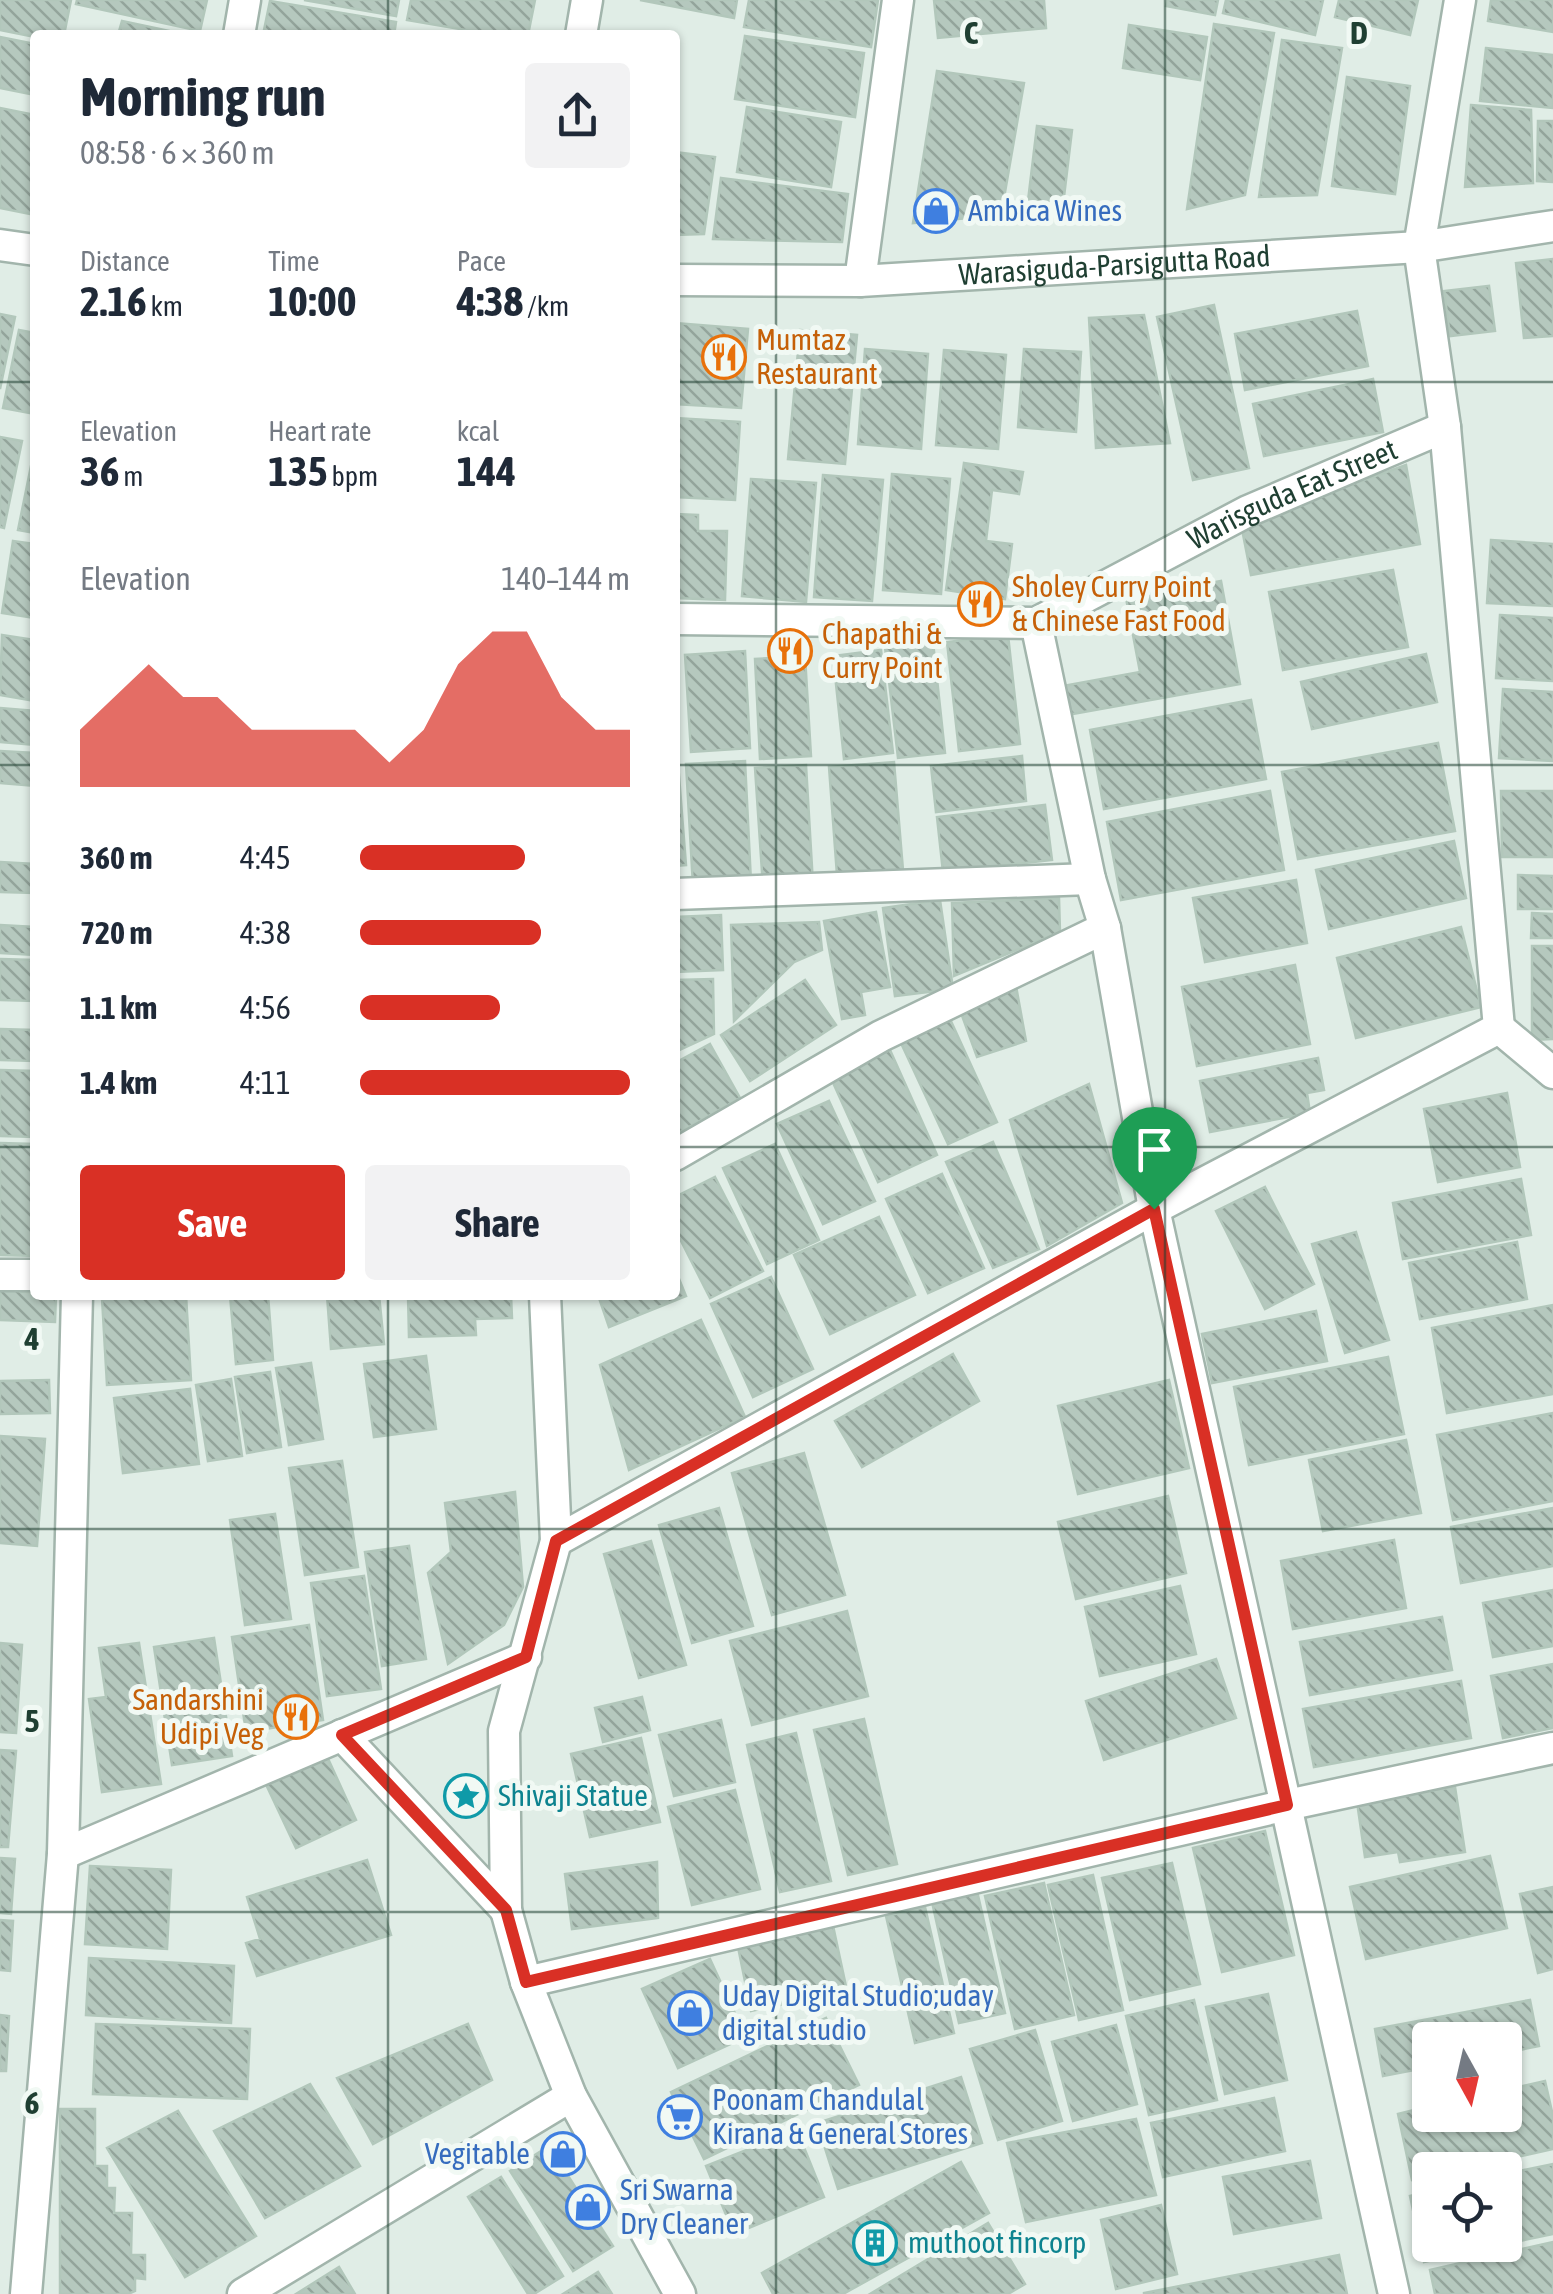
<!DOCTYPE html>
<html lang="en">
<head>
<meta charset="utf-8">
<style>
	body { margin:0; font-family:"Asap Condensed",sans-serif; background:#f2f2f3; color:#1f2937; height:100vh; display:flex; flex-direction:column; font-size:38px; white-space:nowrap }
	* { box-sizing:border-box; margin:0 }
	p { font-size:32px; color:#747a83 }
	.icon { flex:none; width:55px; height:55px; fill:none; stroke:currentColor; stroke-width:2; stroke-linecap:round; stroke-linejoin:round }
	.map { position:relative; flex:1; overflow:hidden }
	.sheet { position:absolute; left:30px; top:30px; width:650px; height:1270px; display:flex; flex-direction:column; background:#fff; border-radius:10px; box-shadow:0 2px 8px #0004 }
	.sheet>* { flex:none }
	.needle { width:65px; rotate:172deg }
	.fabs { position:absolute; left:1412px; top:2022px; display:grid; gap:20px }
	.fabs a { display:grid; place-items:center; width:110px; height:110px; border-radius:10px; background:#fff; box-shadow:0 2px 8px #0004; font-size:50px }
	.pin { position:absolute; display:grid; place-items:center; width:85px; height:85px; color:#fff; margin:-102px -42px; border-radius:50% 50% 50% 0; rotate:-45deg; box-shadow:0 0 10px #0007 }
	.pin .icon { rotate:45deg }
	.round { display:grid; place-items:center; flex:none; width:105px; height:105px; border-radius:10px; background:#f2f2f3 }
	.overview { display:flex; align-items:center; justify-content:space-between; height:170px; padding:0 50px }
	h1 { font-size:55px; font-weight:700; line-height:75px }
	.figures { display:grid; grid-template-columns:repeat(3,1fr); gap:15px; height:170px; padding:10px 50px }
	.figures div { display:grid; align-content:center }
	.figures b { font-size:42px; font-weight:700 }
	.figures small { font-size:28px; font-weight:400 }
	.figures p { font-size:28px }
	.chart { height:280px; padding:20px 50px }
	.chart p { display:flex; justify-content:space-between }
	.chart svg { width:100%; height:180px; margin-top:10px; fill:#d93025; opacity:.7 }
	.primary-button { display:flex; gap:20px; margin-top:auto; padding:20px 50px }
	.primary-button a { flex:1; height:115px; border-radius:10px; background:#d93025; color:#fff; font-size:40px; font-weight:700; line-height:115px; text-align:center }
	.primary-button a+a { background:#f2f2f3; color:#1f2937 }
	ul { padding:0 50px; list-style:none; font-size:32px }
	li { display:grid; grid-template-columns:160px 120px 1fr; align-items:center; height:75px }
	li i { height:25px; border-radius:12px; background:#d93025 }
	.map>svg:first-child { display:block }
	.building { fill:url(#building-back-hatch); stroke:#b2c7bb; stroke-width:2.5 }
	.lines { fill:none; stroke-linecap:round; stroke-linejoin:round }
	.minor-casing { stroke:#a2b5ac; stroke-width:35 }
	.tertiary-casing { stroke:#a2b5ac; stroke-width:35 }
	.minor { stroke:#fff; stroke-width:30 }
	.tertiary { stroke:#fff; stroke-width:30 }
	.route-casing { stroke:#fff; stroke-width:20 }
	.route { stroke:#d93025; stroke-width:12 }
	.grid { fill:none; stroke:#1f3f32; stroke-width:2.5; stroke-opacity:0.55 }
	.labels { text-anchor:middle; stroke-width:10; stroke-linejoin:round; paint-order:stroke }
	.shop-label { font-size:30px; fill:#366cbe; stroke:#f1f9f4; text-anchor:start }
	.street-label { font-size:30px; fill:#1f3f32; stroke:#f1f9f4 }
	.food-label { font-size:30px; fill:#c56008; stroke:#f1f9f4; text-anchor:start }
	.culture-label { font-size:30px; fill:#0d838f; stroke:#f1f9f4; text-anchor:start }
	.grid-label { font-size:32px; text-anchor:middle; font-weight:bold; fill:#1f3f32; stroke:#f1f9f4; stroke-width:10; stroke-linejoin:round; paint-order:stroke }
</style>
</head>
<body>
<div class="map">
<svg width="1553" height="2294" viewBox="0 0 1553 2294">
	<defs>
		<pattern id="building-back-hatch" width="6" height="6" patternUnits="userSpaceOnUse" patternTransform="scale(2.5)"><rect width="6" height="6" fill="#b5c8be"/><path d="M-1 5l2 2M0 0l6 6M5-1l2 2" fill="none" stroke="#93a49b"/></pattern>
	</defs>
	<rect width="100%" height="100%" fill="#e0ede6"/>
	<path class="building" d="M0 0H71L64 35 35 37 0 30Z
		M77 0H207L200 31 76 4Z
		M304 0H399L396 16Z
		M411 0H535L528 35H495L407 20Z
		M640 0H737L734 18Z
		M749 0H878L871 47 744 27Z
		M934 0H1044L1046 28 938 38Z
		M1167 0H1218L1215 15 1166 6Z
		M1226 0H1323L1315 35 1223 13Z
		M1339 0H1418L1410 35 1335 17Z
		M1491 0H1553V32L1488 21Z
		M270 1 396 22 394 35H263Z
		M122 21 188 35H118Z
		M1214 24 1274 33 1245 195 1187 209Z
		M1129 25 1207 37 1200 80 1123 68Z
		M745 36 864 53 855 117 735 99Z
		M0 37 35 44V95L0 88Z
		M1282 40 1342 48 1317 195 1259 197Z
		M1486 48 1553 55V108L1480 101Z
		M937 71 1024 83 1001 215 913 223Z
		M1347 77 1410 86 1395 194 1332 186Z
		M1471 105 1531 110 1533 183 1465 187Z
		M747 107 841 122 831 187 737 172Z
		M0 108 35 115V215L0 208Z
		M1538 121H1553V182L1537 181Z
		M1037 126 1072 130 1063 205 1028 201Z
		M675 152 715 157 704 234 675 235Z
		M721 178 848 194 842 242 713 239Z
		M1553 259V336L1524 338 1516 263Z
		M1489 286 1495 331 1450 336 1444 291Z
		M1214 305 1249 468 1193 480 1157 317Z
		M1357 311 1368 366 1245 390 1235 334Z
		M0 314 15 317 0 389Z
		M1144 315 1170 443 1096 448 1089 318Z
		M675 323 748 329 741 408 675 404Z
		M19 330 35 333V414L3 408Z
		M800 330 857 335 845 464 788 459Z
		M865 349 928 354 921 449 858 444Z
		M1024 349 1081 352 1076 432 1018 427Z
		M944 350 1006 355 998 449 936 445Z
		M1373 379 1383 432 1264 456 1253 404Z
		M675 418 740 422 735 500 675 497Z
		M0 437 22 441 4 528 0 527Z
		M33 456 35 457V533L18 530Z
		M964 463 1023 472 1019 494 992 490 986 541 1012 544 1005 599 946 590Z
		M1406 465 1420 544 1251 575 1241 524Z
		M892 474 950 479 941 594 883 590Z
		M823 475 883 480 872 601 814 597Z
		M751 479 816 483 806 602 742 596Z
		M675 514 698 515V531H727L725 600 675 598Z
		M1491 540 1553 544V606L1487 603Z
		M13 541 35 544V618L2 613Z
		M1393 570 1408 647 1283 670 1269 592Z
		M1221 581 1240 684 1067 715 1063 686 1140 672 1126 598Z
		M1500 615 1553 618V681L1496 678Z
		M2 635 35 640V701L0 695Z
		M1008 635 1020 744 959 751 947 642Z
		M933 642 945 753 898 758 885 647Z
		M881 650 893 753 844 759 833 656Z
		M745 651 750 748 691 752 685 655Z
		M1426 654 1437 702 1312 729 1301 682Z
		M805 656 811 756 760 759 755 659Z
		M1503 689 1553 692V761L1499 758Z
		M1251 700 1266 779 1104 809 1090 730Z
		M0 708 35 711V745L0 742Z
		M1438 743 1455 831 1298 859 1282 772Z
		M0 751 35 753V786L0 783Z
		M1022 756 1026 801 936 812 931 766Z
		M745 761 751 882 693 886 686 764Z
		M894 762 903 870 837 875 829 767Z
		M678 763 686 865 675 866V764Z
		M806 765 813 884 763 887 755 768Z
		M1270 791 1284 870 1121 900 1107 822Z
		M1501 791H1553V857H1502Z
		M1045 805 1052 860 943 872 937 817Z
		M1454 841 1466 898 1329 929 1316 870Z
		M0 862 35 864V893L0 892Z
		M1518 875 1553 876V909H1518Z
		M1296 880 1307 943 1205 962 1193 898Z
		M1059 898 1060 932 954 976 952 903Z
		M940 900 953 989 895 996 883 908Z
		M876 912 890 987 861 992 865 1015 842 1019 824 921Z
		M1532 913 1553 914V938H1531Z
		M721 915 723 970 675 972V917Z
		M819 922 822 950 794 962 734 1021 731 925Z
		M0 925 35 927V955L0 953Z
		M1461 927 1481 1007 1356 1038 1337 958Z
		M1532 946H1553V1039L1532 1040Z
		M0 959 35 960V1001L0 1000Z
		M1295 965 1310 1044 1197 1066 1182 987Z
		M713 979 714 1034 675 1052V980Z
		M805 980 836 1025 750 1081 721 1035Z
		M1016 986 1026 1041 977 1057 960 1010Z
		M950 1019 997 1122 948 1144 900 1041Z
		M0 1029 35 1030V1061L0 1060Z
		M710 1044 740 1098 675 1135V1063Z
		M890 1050 937 1155 878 1182 830 1076Z
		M1318 1058 1324 1090 1307 1093 1310 1113 1210 1132 1200 1081Z
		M0 1070 35 1071V1137L0 1136Z
		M1089 1084 1122 1203 1047 1246 1010 1120Z
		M1507 1093 1520 1167 1438 1182 1424 1109Z
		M829 1101 875 1201 823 1224 777 1124Z
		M993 1142 1039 1249 993 1268 946 1162Z
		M0 1143 35 1144V1256L0 1255Z
		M775 1144 819 1240 767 1264 723 1168Z
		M942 1174 984 1268 928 1293 886 1199Z
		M715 1177 763 1271 710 1298 675 1229V1197Z
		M1521 1179 1531 1235 1403 1259 1393 1203Z
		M1265 1187 1314 1284 1265 1309 1216 1211Z
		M879 1217 915 1295 830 1334 794 1255Z
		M1356 1232 1389 1340 1345 1353 1312 1244Z
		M1517 1242 1527 1299 1420 1319 1409 1263Z
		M675 1269 686 1296 609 1327 598 1295H675Z
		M771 1277 813 1369 753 1397 711 1304Z
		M0 1289 56 1295 55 1322 0 1320Z
		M186 1295 191 1380 107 1385 102 1298Z
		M230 1295H268L273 1360 236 1364Z
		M327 1295H379L384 1344 331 1349Z
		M408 1295H511L512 1318 475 1319 476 1335 409 1337Z
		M1553 1305V1394L1447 1413 1432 1328Z
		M1316 1311 1327 1361 1212 1383 1202 1334Z
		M701 1320 745 1417 629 1470 600 1365Z
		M953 1354 979 1401 862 1467 835 1421Z
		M426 1356 436 1429 374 1437 364 1364Z
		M1388 1357 1404 1434 1249 1465 1234 1387Z
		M311 1363 323 1439 289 1445 276 1368Z
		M270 1372 281 1447 247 1453 235 1377Z
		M231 1379 242 1456 208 1461 196 1385Z
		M49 1380 50 1413 0 1414V1381Z
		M1169 1380 1189 1468 1078 1494 1058 1406Z
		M190 1389 199 1464 123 1473 114 1398Z
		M1553 1413V1501L1453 1520 1437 1435Z
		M0 1436 45 1439 37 1546 0 1543Z
		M1406 1440 1421 1513 1323 1531 1309 1460Z
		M804 1453 845 1595 772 1615 732 1473Z
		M342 1461 358 1567 305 1575 289 1468Z
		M515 1492 523 1587 504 1625 448 1664 428 1573 451 1552 445 1503Z
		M1168 1496 1186 1573 1076 1599 1058 1522Z
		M719 1508 753 1626 692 1643 659 1525Z
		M1553 1508V1566L1461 1583 1451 1527Z
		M275 1514 291 1619 245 1625 230 1520Z
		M1394 1540 1406 1608 1293 1629 1281 1561Z
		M651 1541 686 1665 639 1678 604 1554Z
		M409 1546 426 1659 382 1666 365 1552Z
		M364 1576 381 1689 327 1696 311 1583Z
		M1180 1586 1196 1654 1100 1676 1085 1607Z
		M1553 1590V1646L1493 1657 1483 1603Z
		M847 1611 868 1696 752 1725 730 1641Z
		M1442 1617 1452 1670 1310 1695 1300 1642Z
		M309 1625 323 1720 246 1732 232 1637Z
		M214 1638 232 1756 172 1765 154 1647Z
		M0 1643 22 1645 16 1733 0 1732Z
		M139 1643 161 1784 102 1792 89 1699 106 1697 99 1648Z
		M1216 1659 1236 1718 1104 1760 1086 1701Z
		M1553 1664V1728L1503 1738 1491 1676Z
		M1461 1681 1471 1738 1314 1767 1303 1709Z
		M642 1697 650 1730 603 1742 595 1708Z
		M864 1719 897 1864 848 1875 814 1730Z
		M721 1720 735 1782 674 1796 659 1735Z
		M796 1733 831 1881 780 1892 747 1745Z
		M641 1738 660 1822 590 1837 571 1754Z
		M0 1750 16 1751 8 1847H0Z
		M325 1752 356 1820 296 1848 264 1780Z
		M1455 1787 1465 1852 1400 1862 1398 1852 1365 1857 1357 1802Z
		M735 1790 760 1889 692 1905 668 1807Z
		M1265 1831 1294 1955 1222 1972 1193 1848Z
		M1490 1856 1507 1928 1366 1959 1350 1887Z
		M0 1858 15 1859 11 1914 0 1913Z
		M367 1860 391 1935 257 1976 246 1943 260 1939 247 1897Z
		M657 1862 658 1918 572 1929 565 1874Z
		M1172 1863 1200 1984 1130 2000 1102 1878Z
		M90 1866 171 1870 167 1949 85 1944Z
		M1093 1875 1123 2010 1079 2020 1048 1885Z
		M1044 1883 1074 2015 1015 2029 985 1896Z
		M1553 1887V1969L1538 1973 1520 1894Z
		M977 1891 1005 2013 959 2023 932 1902Z
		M925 1907 954 2033 915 2043 886 1916Z
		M0 1920 13 1921 10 1971 0 1970Z
		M832 1921 847 1991 751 2011 737 1942Z
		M89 1958 234 1966 231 2023 86 2015Z
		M710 1959 746 2037 678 2068 642 1989Z
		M1268 1994 1287 2080 1225 2094 1206 2007Z
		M1194 2000 1217 2100 1149 2115 1126 2016Z
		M1530 2000 1539 2046 1505 2053V2040H1430V2067L1383 2076 1375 2029Z
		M0 2015 9 2016 6 2071H0Z
		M826 2018 859 2085 704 2159 671 2092Z
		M96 2024 250 2029 247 2099 93 2094Z
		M468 2024 492 2080 373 2144 337 2078Z
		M1116 2025 1137 2104 1073 2121 1052 2042Z
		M1035 2030 1062 2121 998 2140 970 2049Z
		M961 2077 982 2143 838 2189 817 2123Z
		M1545 2081 1553 2116V2149L1458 2170H1430V2176L1412 2180 1398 2114 1430 2106V2115H1505V2090Z
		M310 2084 360 2166 265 2218 214 2131Z
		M1274 2098 1285 2151 1163 2177 1151 2123Z
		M60 2109H95V2166H107V2188H115L114 2213H132L131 2255H145V2279L135 2278V2291L128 2294H60Z
		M178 2111 256 2236 185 2277 107 2148Z
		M1136 2119 1156 2195 1026 2222 1007 2143Z
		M797 2130 824 2197 734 2234 706 2166Z
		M549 2146 613 2246 573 2271 510 2171Z
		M1310 2161 1321 2218 1234 2234 1223 2177Z
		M961 2162 989 2213 843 2294H773L762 2273Z
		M1553 2164V2234L1505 2244V2174Z
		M501 2177 563 2276 534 2294H528L468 2197Z
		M1430 2191V2245H1501L1424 2262 1410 2196Z
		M1161 2205 1177 2274 1116 2289 1101 2220Z
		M988 2223 1025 2284 1008 2294H870Z
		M1553 2242V2294H1435L1430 2270Z
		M1339 2255 1347 2294H1144V2293Z
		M339 2267 355 2294H296Z
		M598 2272 612 2294H563Z"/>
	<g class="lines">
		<g class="minor-casing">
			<g id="minor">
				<path d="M239 35 245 0"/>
				<path d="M581 35 587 0"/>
				<path d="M860 281 898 0"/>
				<path id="s1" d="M675 619 1036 623 1248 511 1445 427"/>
				<path d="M1036 623 1090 879 1105 928 1154 1209 1394 2294"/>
				<path d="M675 894 1090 879"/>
				<path d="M1499 1028 1553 1073"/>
				<path d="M675 1155 881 1036 1105 928"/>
				<path d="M0 1275H35"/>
				<path d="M545 1295 556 1541 504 1731 506 1910 526 1982 571 2096 680 2294"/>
				<path d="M556 1541 1154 1209 1499 1028 1445 427 1419 247 1460 0"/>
				<path d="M342 1735 506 1910"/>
				<path d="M63 1854 526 1657"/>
				<path d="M526 1982 1287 1805 1553 1748"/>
				<path d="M26 2294 63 1854 77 1295"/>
				<path d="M243 2294 571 2096"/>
			</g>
		</g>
		<g class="tertiary-casing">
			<g id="tertiary">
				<path d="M0 245 35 250"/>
				<path id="s2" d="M675 280 860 281 1419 247 1553 226"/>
			</g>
		</g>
		<use href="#minor" class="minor"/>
		<use href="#tertiary" class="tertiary"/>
	</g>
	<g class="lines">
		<g class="route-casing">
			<path id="route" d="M1154 1209 1287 1805 526 1982 506 1910 342 1735 526 1657 556 1541Z"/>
		</g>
		<use href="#route" class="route"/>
	</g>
	<path class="grid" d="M388 0V35M776 0V2294M1165 0V2294M0 382H35M675 382H1553M0 765H35M675 765H1553M0 1147H35M675 1147H1553M388 1295V2294M0 1529H1553M0 1912H1553"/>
	<defs>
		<g id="shop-ring" transform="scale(2.25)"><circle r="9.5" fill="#f1f9f4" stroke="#3f7fe0" stroke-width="1.5"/><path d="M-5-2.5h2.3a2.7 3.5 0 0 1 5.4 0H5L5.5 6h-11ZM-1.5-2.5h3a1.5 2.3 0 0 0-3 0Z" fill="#3f7fe0"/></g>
		<g id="restaurant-ring" transform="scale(2.25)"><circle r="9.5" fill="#f1f9f4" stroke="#e8710a" stroke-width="1.5"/><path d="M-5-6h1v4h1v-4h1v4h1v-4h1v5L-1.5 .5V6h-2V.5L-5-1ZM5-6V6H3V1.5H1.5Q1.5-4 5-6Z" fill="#e8710a"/></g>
		<g id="sight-ring" transform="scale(2.25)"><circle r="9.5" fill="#f1f9f4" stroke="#0f9aa8" stroke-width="1.5"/><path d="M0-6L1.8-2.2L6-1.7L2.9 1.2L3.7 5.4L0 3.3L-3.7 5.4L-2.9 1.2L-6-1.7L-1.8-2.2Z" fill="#0f9aa8"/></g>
		<g id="supermarket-ring" transform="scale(2.25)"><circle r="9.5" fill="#f1f9f4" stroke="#3f7fe0" stroke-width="1.5"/><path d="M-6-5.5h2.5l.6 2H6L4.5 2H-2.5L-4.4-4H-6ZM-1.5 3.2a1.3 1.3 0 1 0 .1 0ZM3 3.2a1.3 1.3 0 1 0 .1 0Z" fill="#3f7fe0"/></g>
		<g id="building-ring" transform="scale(2.25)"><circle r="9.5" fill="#f1f9f4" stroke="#0f9aa8" stroke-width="1.5"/><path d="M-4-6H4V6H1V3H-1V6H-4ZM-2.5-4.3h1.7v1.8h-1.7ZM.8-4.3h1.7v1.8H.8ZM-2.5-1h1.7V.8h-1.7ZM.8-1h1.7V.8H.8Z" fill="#0f9aa8"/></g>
	</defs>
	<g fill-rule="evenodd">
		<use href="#shop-ring" x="936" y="211"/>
		<use href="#restaurant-ring" x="724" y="357"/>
		<use href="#restaurant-ring" x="980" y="604"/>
		<use href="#restaurant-ring" x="790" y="651"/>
		<use href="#restaurant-ring" x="296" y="1717"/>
		<use href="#sight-ring" x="466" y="1796"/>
		<use href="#shop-ring" x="690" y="2013"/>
		<use href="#supermarket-ring" x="680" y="2117"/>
		<use href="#shop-ring" x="563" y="2154"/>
		<use href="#shop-ring" x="588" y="2207"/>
		<use href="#building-ring" x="875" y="2243"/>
	</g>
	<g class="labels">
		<g class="shop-label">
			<text x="968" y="221">Ambica Wines</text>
			<text x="722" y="2006">Uday Digital Studio;uday<tspan x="722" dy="34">digital studio</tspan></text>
			<text x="712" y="2110">Poonam Chandulal<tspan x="712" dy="34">Kirana &amp; General Stores</tspan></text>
			<text x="530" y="2164" text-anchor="end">Vegitable</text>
			<text x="620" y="2200">Sri Swarna<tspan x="620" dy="34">Dry Cleaner</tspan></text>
		</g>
		<g class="street-label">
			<text dy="10" stroke="none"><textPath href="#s2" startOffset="440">Warasiguda-Parsigutta Road</textPath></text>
			<text dy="10" stroke="none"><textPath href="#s1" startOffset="648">Warisguda Eat Street</textPath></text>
		</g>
		<g class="food-label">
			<text x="756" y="350">Mumtaz<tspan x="756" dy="34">Restaurant</tspan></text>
			<text x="1012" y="597">Sholey Curry Point<tspan x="1012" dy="34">&amp; Chinese Fast Food</tspan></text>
			<text x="822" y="644">Chapathi &amp;<tspan x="822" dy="34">Curry Point</tspan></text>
			<text x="264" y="1710" text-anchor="end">Sandarshini<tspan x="264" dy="34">Udipi Veg</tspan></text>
		</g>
		<g class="culture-label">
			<text x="498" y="1806">Shivaji Statue</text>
			<text x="908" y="2253">muthoot fincorp</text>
		</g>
	</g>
	<g class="grid-label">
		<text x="971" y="44">C</text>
		<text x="1359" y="44">D</text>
		<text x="32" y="1350">4</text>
		<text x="32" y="1732">5</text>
		<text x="32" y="2114">6</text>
	</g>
</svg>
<div class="fabs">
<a><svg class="needle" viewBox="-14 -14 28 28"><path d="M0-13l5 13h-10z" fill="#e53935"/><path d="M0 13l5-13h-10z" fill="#747a83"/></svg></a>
<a><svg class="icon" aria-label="locate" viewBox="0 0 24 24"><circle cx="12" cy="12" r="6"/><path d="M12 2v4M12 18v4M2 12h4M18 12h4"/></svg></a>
</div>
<div class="pin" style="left:1154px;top:1209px;background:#1e9e55"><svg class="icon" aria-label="arrive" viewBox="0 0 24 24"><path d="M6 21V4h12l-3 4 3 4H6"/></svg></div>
<section class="sheet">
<div class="overview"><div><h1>Morning run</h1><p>08:58 · 6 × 360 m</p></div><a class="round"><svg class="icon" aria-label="share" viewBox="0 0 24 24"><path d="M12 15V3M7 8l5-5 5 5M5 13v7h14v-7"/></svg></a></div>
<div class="figures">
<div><p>Distance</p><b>2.16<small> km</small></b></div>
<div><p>Time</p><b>10:00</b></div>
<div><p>Pace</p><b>4:38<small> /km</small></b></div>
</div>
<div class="figures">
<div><p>Elevation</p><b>36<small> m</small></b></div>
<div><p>Heart rate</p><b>135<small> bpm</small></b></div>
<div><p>kcal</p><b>144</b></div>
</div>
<div class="chart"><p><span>Elevation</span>140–144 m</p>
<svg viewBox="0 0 160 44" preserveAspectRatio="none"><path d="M0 44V30L10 22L20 14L30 22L40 22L50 30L60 30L70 30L80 30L90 38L100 30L110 14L120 6L130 6L140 22L150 30L160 30V44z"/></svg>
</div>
<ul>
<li><b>360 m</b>4:45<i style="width:61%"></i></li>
<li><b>720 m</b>4:38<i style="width:67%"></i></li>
<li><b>1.1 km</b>4:56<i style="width:52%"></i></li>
<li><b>1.4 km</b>4:11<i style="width:100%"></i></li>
</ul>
<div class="primary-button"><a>Save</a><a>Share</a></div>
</section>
</div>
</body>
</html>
